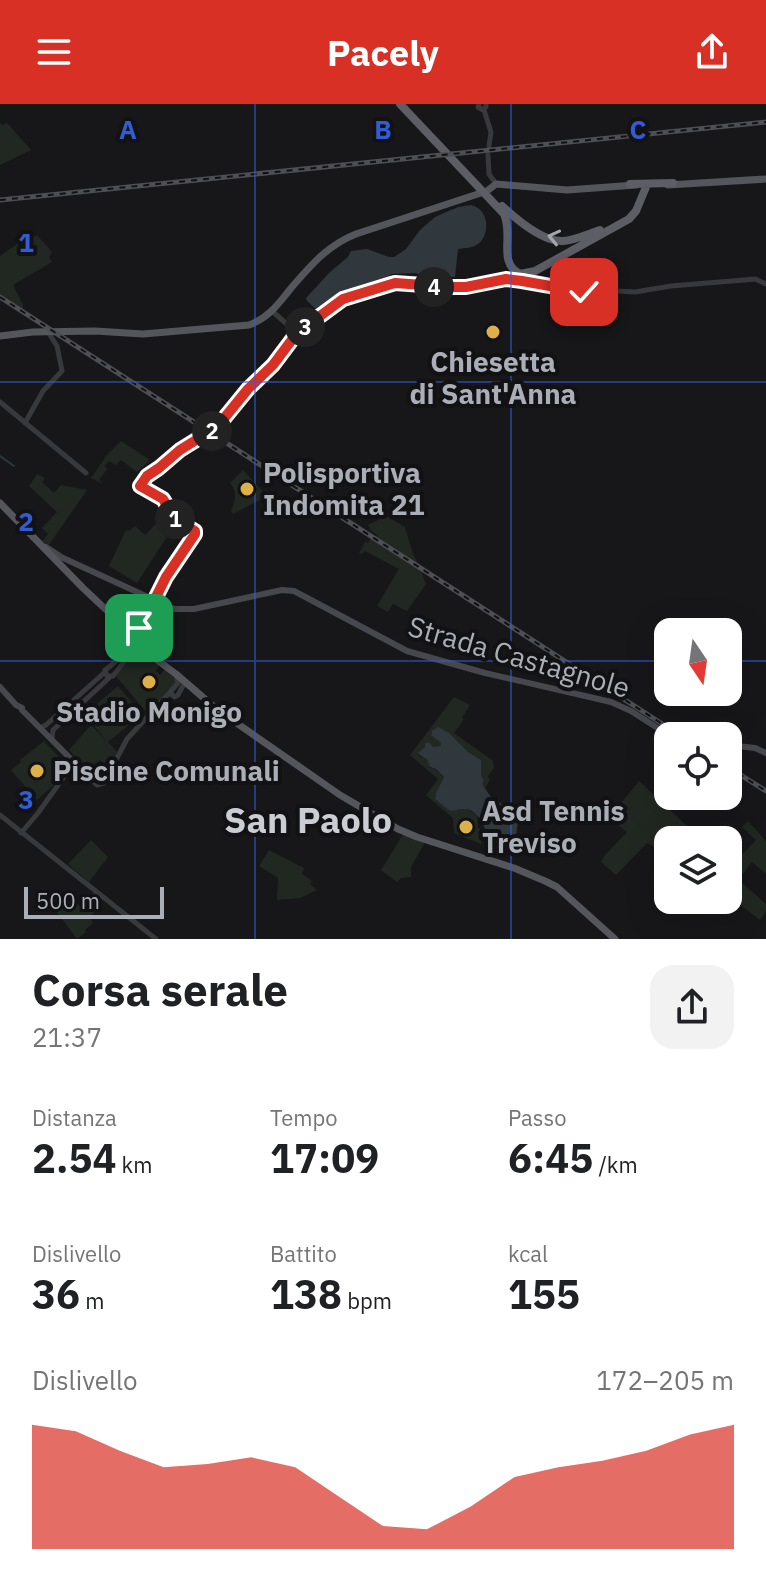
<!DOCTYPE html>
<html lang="it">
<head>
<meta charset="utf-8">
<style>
	body { margin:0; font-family:"IBM Plex Sans",sans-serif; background:#f2f2f2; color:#202124; height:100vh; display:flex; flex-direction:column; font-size:30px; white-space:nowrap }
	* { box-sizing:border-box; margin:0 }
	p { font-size:26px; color:#757577 }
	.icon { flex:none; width:44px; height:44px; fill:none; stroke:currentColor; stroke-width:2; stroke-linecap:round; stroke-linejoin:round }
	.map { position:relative; height:835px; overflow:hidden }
	.side { display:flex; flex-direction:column; background:#fff; flex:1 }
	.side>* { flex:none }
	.needle { width:52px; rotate:167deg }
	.buttons { position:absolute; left:654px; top:514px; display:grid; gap:16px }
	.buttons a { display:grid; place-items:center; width:88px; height:88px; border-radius:16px; background:#fff; box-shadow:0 8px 32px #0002; font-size:40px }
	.scale { position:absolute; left:24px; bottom:20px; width:140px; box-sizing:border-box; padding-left:8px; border:4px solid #aaaeb7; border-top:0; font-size:22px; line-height:28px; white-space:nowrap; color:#aaaeb7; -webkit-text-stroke:6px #121214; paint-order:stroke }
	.pin { position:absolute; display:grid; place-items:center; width:68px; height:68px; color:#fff; margin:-34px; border-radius:16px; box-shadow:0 4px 12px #0006 }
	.km { position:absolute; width:40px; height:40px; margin:-20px; border-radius:50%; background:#222; color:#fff; font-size:22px; line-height:40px; text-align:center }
	.round { display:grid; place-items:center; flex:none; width:84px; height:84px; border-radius:24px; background:#f2f2f2 }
	.overview { display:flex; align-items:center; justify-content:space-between; height:136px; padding:0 32px }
	h1 { font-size:44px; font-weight:800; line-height:60px }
	.stats { display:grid; grid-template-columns:repeat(3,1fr); gap:12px; height:136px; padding:8px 32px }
	.stats div { display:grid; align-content:center }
	.stats b { font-size:40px; font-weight:800 }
	.stats small { font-size:22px; font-weight:400 }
	.stats p { font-size:22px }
	.chart { height:224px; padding:16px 32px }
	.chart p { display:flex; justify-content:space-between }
	.chart svg { width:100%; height:144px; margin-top:8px; fill:#d93025; opacity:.7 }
	header { display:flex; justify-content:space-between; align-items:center; height:104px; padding:0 32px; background:#d93025; color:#fff; font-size:36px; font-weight:800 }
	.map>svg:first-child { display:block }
	.green { fill:#212822 }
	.water { fill:#30373d }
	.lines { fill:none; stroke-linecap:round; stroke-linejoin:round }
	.stream { stroke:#30373d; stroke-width:2 }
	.tertiary { stroke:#38393d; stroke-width:5 }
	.secondary { stroke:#47484d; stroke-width:6 }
	.primary { stroke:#55565c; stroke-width:7 }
	.trunk { stroke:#5d5e65; stroke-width:8 }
	.rail-casing { stroke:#4e4f54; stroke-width:5 }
	.rail { stroke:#121214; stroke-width:2; stroke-dasharray:6; stroke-linecap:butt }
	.oneway { stroke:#a2a6af }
	.route-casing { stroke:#fff; stroke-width:16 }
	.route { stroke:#d93025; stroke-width:10 }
	.grid { fill:none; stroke:#325cd3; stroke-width:2; stroke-opacity:0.55 }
	.poi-dot { fill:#deb049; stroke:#121214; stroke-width:3 }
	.labels { text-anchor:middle; stroke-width:8; stroke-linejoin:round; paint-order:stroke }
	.poi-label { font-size:28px; font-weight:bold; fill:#aaaeb7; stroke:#121214; text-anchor:start }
	.street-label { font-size:28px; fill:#aaaeb7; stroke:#121214 }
	.district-label { font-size:36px; font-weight:bold; fill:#cbcdd4; stroke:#121214 }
	.grid-label { font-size:26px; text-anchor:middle; font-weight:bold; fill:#325cd3; stroke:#121214; stroke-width:8; stroke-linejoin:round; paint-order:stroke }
</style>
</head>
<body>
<header><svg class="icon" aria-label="menu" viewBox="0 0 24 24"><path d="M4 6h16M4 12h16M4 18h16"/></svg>Pacely<svg class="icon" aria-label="share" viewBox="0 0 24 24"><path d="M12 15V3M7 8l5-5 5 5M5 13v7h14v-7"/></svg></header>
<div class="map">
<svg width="766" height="835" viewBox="0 0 766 835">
	<rect width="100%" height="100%" fill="#171719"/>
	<path class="green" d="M0 19 2 21 7 19 31 46 0 61Z
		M37 131 52 148 49 153 52 158 13 181 23 201V207L0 192V152L17 140 19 142Z
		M121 337 150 356 137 368 121 356 116 361 109 357 104 362 107 365 99 376 103 380 91 374 107 351Z
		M243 366 267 392 233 410 231 407C235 397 238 389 230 379Z
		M37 370 45 374 42 378 54 389 61 381 87 386 48 442 42 437 48 430 42 424 57 408 29 382Z
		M386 412 405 423 413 450 420 463 376 434 377 431 370 426 368 421Z
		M171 417 181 420 173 434 168 431 137 479 109 462 126 426 129 427 135 422 145 431 156 420 164 421Z
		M371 434 421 467 426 480 407 507 393 500 388 508 377 502 399 465 365 447 362 450 359 449 365 438 368 439Z
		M138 547 160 561 156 566 160 571 165 565 174 571 177 577 147 609 116 572 122 564 129 557 134 549Z
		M118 582 142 610 108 638 117 648 112 658 108 656 105 660 100 656 89 667 69 646 91 621 107 638 85 610Z
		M454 593 470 601 462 614 464 615 454 629 493 657 494 664 488 672 490 676 485 684 482 680 484 676 481 672V656L468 648 449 629 432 627 431 630 441 639 440 642 433 643 428 638 425 639V643L418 650 421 653 427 654 430 664 435 665 444 674 436 689 435 695 451 707 465 704 477 711 478 724 482 727 481 740 454 729 453 714 426 691 438 675 410 651Z
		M44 637 62 656 65 663 55 680 37 696 11 666 21 658 20 656Z
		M639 677 702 736H668V738L659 745 647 739 616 771 601 758 605 751 627 728 609 714Z
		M748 717 766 737V770L752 758 743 770 733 760 756 736 742 723Z
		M404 729 425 738 411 763V773L401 774 397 778 381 766Z
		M91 736 108 753 89 778 68 760Z
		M269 746 304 764 302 770 312 777 310 780 317 786 300 794 277 796 278 774 259 762Z
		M730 764 740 774V777L766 800V807L760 816 731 794 728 799 725 796H728V766Z
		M95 787 102 793 98 796 101 803 89 813 93 819 85 826 86 828 77 835 57 808 73 795 79 802Z"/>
	<path class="water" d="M471 101C490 105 490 132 478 140 474 144 464 144 458 145L455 173H450L448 178H434L430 170 427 174 416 169 391 170 386 175 366 180 360 185 343 191 329 203 317 206 307 197 306 194 330 168 348 153 351 147 367 145 389 153H394L406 145 420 126 435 113 458 103Z
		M438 623 449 629 468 648 481 656V672L484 676 482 680 491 693 502 700 508 709 518 716 516 733 509 743 498 742 487 735C487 724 477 704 464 705 459 705 455 707 450 707L435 695 436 689 444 673 436 665 430 663 427 655 421 652 418 649 425 643V639L429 638 433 643 440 642 441 639 431 631 432 627Z"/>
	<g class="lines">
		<path class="stream" d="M0 352 14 362"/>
		<path class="tertiary" d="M479 0 478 3 483 6 486 3V0
			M484 6 491 28 489 42
			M488 51 489 70 494 77
			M272 207 297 229
			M0 298 86 369
			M25 319 43 287 62 267 57 242 48 228
			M154 496 166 473 195 431V427L175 415 163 395 140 382 147 372 163 361 180 346 217 323 248 285 273 261 297 229 343 195 352 191 395 179 434 183H466L506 175 522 177 584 188 615 187 635 188 671 182 744 176 755 175 766 180
			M129 540C123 549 113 561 105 566L107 572H113L134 545
			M176 571 178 579 171 587 172 591 175 593 178 591 185 578
			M40 624 46 621 105 568
			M52 635 53 626 110 573
			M73 658 77 660 76 665 71 663Z
			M76 665 82 667 97 681 104 679 127 635 172 586
			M0 711 156 835
			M21 729 38 709 71 663"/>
		<path class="secondary" d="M46 443 63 454 174 505H194L282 486 294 487 407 547 485 569 611 598 631 607 670 632
			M138 539 141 532 140 522 157 498
			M0 583 16 601 22 604
			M22 606 74 658
			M728 641 755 644 766 649"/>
		<path class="primary" d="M668 81 766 75
			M0 232 33 228 95 227 143 230 249 221C269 214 279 199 292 183 311 161 328 141 356 130L487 87 496 80 567 86 636 81
			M0 399 83 484 118 517 141 544 176 570 213 602 235 618 340 691 398 725 417 733 514 764 545 777 557 783 615 835"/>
		<path class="trunk" d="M400 0 504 110C514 132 497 158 520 170L535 167 629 115 636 107 646 83V81
			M630 80 673 79
			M502 102C516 115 542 138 563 137 575 136 588 130 600 126"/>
		<g class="rail-casing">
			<path id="rail" d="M0 96 766 18
				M0 193 681 632
				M728 663 766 687"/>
		</g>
		<use href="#rail" class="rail"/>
	</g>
	<defs><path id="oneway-chevron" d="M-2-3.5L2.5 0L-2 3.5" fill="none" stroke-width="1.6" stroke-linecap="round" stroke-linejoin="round" transform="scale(2)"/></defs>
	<use class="oneway" href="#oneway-chevron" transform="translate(554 133) rotate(-167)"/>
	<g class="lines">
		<g class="route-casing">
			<path id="route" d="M139 524 157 498 154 497 166 473 195 430V427L175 415 163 395 140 382 147 372 159 364 180 346 217 323 248 285 273 261 297 229 343 195 395 179 452 183H466L506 175 522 177 584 188"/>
		</g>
		<use href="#route" class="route"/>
	</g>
	<path class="grid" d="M255 0V835M511 0V835M0 278H766M0 557H668M728 557H766"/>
	<g class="poi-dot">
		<circle cx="493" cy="228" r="8"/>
		<circle cx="247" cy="385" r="8"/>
		<circle cx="149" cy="578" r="8"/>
		<circle cx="37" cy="667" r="8"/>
		<circle cx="466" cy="723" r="8"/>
	</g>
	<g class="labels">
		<g class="poi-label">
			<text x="493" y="268" text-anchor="middle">Chiesetta<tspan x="493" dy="32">di Sant'Anna</tspan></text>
			<text x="263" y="379">Polisportiva<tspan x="263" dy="32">Indomita 21</tspan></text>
			<text x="149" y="618" text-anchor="middle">Stadio Monigo</text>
			<text x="53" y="677">Piscine Comunali</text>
			<text x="482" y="717">Asd Tennis<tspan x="482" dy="32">Treviso</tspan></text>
		</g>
		<g class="street-label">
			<text transform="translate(519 553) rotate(16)" y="10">Strada Castagnole</text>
		</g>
		<g class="district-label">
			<text x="308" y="729">San Paolo</text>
		</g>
	</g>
	<g class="grid-label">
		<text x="128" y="35">A</text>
		<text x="383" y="35">B</text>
		<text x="638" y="35">C</text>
		<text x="26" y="148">1</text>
		<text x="26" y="427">2</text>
		<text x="26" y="705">3</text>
	</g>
</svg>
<div class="buttons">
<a><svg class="needle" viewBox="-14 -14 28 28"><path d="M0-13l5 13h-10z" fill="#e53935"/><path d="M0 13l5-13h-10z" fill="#757577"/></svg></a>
<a><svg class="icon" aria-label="locate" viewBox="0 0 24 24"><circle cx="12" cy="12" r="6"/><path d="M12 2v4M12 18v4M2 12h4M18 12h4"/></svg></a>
<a><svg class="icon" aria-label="layers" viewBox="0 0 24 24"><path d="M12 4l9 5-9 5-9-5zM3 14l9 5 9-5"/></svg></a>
</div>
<div class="scale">500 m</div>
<div class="pin" style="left:139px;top:524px;background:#1e9e55"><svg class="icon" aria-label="arrive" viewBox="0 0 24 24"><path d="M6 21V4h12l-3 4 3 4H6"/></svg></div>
<div class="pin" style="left:584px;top:188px;background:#d93025"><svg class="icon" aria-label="check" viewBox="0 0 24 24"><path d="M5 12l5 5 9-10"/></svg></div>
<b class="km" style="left:175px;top:415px">1</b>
<b class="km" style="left:212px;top:327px">2</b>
<b class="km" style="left:305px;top:223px">3</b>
<b class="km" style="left:434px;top:183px">4</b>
</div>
<section class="side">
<div class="overview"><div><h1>Corsa serale</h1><p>21:37</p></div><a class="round"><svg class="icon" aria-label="share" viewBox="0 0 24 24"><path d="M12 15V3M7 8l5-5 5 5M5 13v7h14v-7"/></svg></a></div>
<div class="stats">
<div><p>Distanza</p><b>2.54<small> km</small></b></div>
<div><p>Tempo</p><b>17:09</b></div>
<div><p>Passo</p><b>6:45<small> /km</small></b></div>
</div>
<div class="stats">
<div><p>Dislivello</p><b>36<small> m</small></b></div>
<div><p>Battito</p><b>138<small> bpm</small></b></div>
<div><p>kcal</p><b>155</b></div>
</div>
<div class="chart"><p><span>Dislivello</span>172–205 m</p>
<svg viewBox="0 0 160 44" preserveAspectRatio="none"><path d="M0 44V6L10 8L20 14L30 19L40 18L50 16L60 19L70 28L80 37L90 38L100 31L110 22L120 19L130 17L140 14L150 9L160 6V44z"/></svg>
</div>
</section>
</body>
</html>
